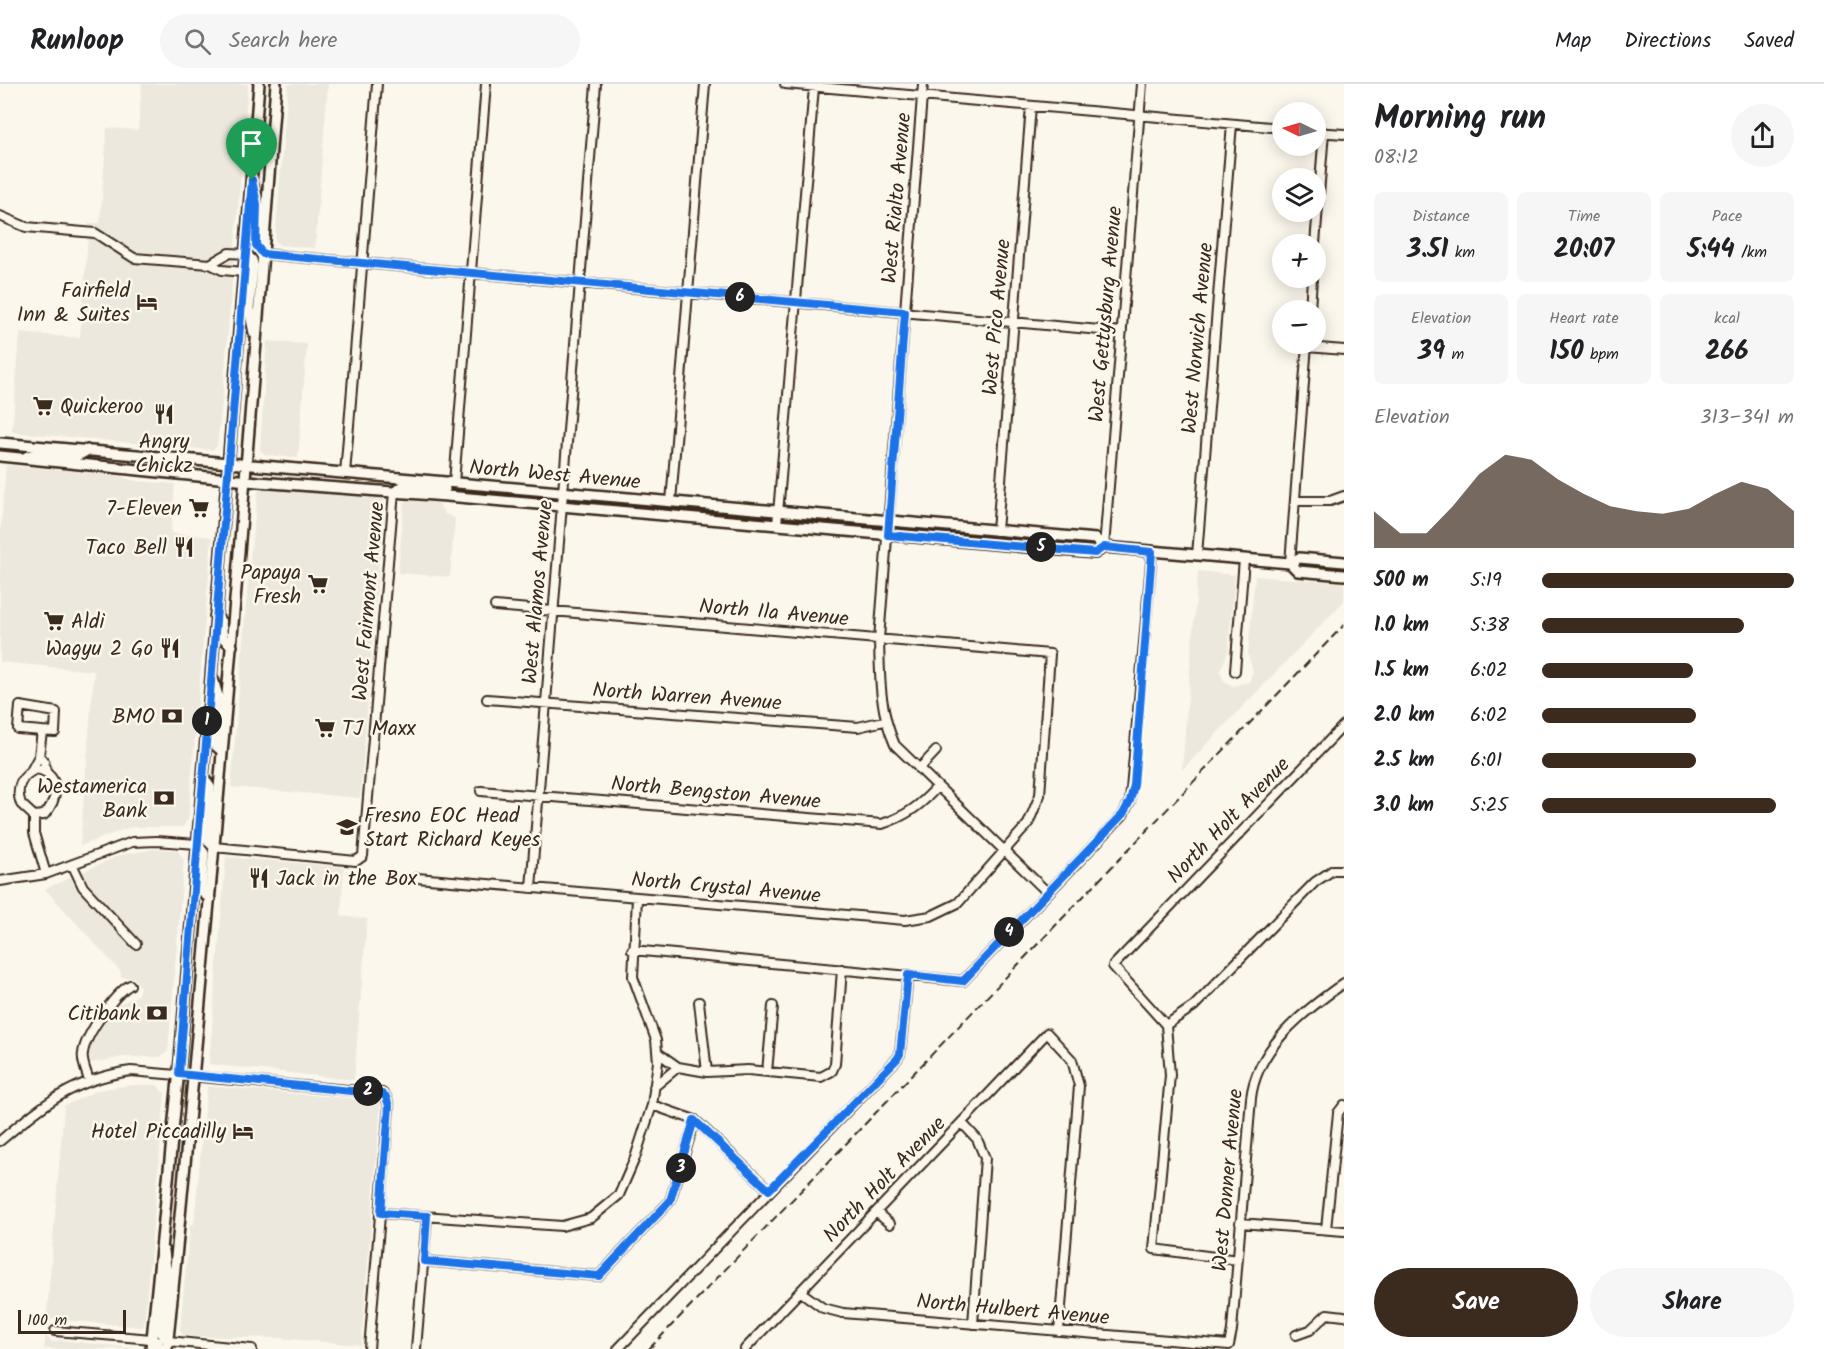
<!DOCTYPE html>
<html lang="en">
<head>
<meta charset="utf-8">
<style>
	body { margin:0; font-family:Kalam,sans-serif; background:#f6f6f6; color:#202124; height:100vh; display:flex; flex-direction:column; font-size:22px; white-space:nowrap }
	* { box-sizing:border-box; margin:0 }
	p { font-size:20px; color:#757577 }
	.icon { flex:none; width:33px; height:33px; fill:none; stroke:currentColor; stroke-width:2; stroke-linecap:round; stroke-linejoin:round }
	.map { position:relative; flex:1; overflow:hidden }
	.side { display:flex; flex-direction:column; background:#fff; width:480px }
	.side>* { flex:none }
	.needle { width:39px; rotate:275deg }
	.controls { position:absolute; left:1272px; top:18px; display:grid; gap:12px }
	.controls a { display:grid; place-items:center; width:54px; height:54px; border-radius:50%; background:#fff; box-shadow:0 3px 15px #0003; font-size:30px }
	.scale { position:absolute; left:18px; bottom:15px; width:108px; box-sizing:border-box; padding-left:6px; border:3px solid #3b2a1e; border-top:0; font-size:16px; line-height:21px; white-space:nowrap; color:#3b2a1e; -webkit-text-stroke:4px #fbf7ec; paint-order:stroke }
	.pin { position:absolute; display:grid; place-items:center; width:51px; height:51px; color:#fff; margin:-62px -26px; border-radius:50% 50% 50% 0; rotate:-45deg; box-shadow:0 0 6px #0007 }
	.pin .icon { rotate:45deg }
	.km { position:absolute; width:30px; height:30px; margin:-15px; border-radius:50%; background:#222; color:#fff; font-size:16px; line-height:30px; text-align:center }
	.round { display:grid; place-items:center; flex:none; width:63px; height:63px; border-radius:32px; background:#f6f6f6 }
	.overview { display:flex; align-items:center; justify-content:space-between; height:102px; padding:0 30px }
	h1 { font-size:33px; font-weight:600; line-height:45px }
	.figures { display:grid; grid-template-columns:repeat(3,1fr); gap:9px; height:102px; padding:6px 30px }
	.figures div { display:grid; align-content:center; border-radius:9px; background:#f6f6f6; text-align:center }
	.figures b { font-size:26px; font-weight:600 }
	.figures small { font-size:16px; font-weight:400 }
	.figures p { font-size:16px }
	.chart { height:168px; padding:12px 30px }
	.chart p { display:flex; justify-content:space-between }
	.chart svg { width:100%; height:108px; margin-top:6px; fill:#3b2a1e; opacity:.7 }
	.button { display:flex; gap:12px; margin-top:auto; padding:12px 30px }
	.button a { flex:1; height:69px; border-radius:36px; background:#3b2a1e; color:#fff; font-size:24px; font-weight:600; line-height:69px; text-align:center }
	.button a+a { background:#f6f6f6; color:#202124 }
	ul { padding:0 30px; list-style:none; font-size:20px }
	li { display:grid; grid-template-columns:96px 72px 1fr; align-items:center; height:45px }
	li i { height:15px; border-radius:8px; background:#3b2a1e }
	header { display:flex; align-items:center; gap:36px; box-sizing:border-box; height:84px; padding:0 30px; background:#fff; border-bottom:2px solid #e0e0e0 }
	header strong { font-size:28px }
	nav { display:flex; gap:33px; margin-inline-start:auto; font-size:21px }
	.search { width:420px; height:54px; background:#f6f6f6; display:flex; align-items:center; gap:15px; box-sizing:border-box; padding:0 21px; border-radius:33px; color:#757577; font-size:22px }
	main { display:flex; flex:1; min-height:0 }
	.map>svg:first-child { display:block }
	.built { fill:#ede8dd }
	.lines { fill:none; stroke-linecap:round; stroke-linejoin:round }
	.minor-casing { stroke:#3b2a1e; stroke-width:12 }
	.major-casing { stroke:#3b2a1e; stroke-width:14 }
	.minor { stroke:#fbf7ec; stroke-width:8 }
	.major { stroke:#fbf7ec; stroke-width:9 }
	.rail { stroke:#3b2a1e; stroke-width:2; stroke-dasharray:9 4.5; stroke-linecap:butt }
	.route-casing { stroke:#fff; stroke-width:12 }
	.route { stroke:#1a73e8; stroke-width:8 }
	.labels { text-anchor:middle; stroke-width:5; stroke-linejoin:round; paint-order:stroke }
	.street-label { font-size:21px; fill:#3b2a1e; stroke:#fbf7ec }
	.poi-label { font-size:21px; fill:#3b2a1e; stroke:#fbf7ec; text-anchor:end }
</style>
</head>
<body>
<header>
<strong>Runloop</strong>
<div class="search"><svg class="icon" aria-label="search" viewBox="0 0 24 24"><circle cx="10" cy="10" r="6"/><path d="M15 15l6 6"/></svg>Search here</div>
<nav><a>Map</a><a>Directions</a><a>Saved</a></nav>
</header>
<main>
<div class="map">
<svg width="1344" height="1265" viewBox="0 0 1344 1265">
	<rect width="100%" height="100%" fill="#fbf7ec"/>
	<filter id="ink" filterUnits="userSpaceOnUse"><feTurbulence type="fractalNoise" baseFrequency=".0167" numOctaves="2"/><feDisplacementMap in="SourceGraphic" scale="12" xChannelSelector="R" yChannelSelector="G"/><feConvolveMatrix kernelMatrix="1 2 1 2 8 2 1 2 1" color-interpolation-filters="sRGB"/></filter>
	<g filter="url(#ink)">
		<path class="built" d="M142 0H248L223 309 217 362 212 366 12 348 20 249 80 254 89 139H100L107 44 138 46Z
			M288 0H328L315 164 279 161 275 156Z
			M267 257 307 260 298 374 266 371 260 366Z
			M6 381 114 391 136 397 175 400 171 449 212 453 188 736 182 743H131L80 762 94 587 0 578V453Z
			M261 405 384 415 360 714 231 703 249 484 258 408Z
			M407 417 438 419 445 430 455 434 450 493 398 489 404 419Z
			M1198 487 1235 491 1228 568 1220 587 1224 597 1233 602 1249 598 1253 587 1248 570 1255 492 1344 499V517L1182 686Z
			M155 765 177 766 184 776 168 967 160 973H124L91 979 87 970 92 958 118 921 138 911 140 902 134 894 121 893V888L45 805 120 771Z
			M226 773 344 783 341 832 367 835 354 996 209 980Z
			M132 1001H157L165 1010 144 1241 142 1243 62 1236 55 1233 46 1240 64 1022 98 1006Z
			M207 1002 381 1017 361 1261 279 1254 184 1252 180 1247 190 1140H194Z
			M46 1249 48 1255 53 1258 60 1256 141 1265H44Z"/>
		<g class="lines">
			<g class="minor-casing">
				<path id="minor" d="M785 0 1282 44
					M923 0 879 555C880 593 879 625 895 661L1047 808
					M1316 48 1344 50
					M0 132 26 143 95 149 134 174 210 180 222 186 244 188
					M1315 160 1324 48
					M263 170 1122 248
					M210 180 229 169 245 170
					M1310 226 1312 194
					M1307 263 1344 266
					M345 390 377 0
					M454 399 486 0
					M1295 417H1330L1344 412
					M671 418 705 0
					M777 441 814 3
					M997 447 1031 22
					M1104 463 1142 0
					M1197 471 1232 40
					M1290 479 1307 260
					M1235 587 1244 475
					M487 615 858 643 884 637
					M39 672 44 677 46 687
					M37 685C62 691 58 716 44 731L34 732 21 720C15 704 21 691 37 685Z
					M919 685 936 667
					M31 687 39 672 42 647 18 645 20 622 56 628 55 648 42 647
					M481 707 882 740C906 732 920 722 937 703
					M34 732V749L46 790
					M214 763 356 777 363 772 394 408
					M73 782 83 803 136 860
					M417 794 905 836 931 832 958 819 1028 740 1040 711 1050 570 495 522
					M0 797 46 790 132 758 157 757 197 760
					M531 804 596 0
					M632 866 963 897 1123 731 1130 717 1152 468
					M699 918 707 988 748 986 821 993 832 987 835 980 842 885
					M1166 941 1194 922 1315 798 1333 786H1344
					M678 983 707 988
					M767 988 773 922
					M89 997C87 988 81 978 83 969 85 952 115 909 130 901
					M654 1003 678 983 658 969
					M652 1021 695 1036 769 1106
					M962 1039 977 1055 985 1074 973 1240
					M0 1057C42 1021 74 995 131 987L382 1009 386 1013 389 1022 369 1265
					M876 1128 890 1140
					M381 1129 562 1142 591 1134 619 1111 635 1074 652 1021 658 978 656 956 633 893 637 814
					M1240 1139 1344 1147
					M1326 1145 1338 1029 1344 1021
					M1238 1176 1154 1165 1170 991 1166 941 1113 882 1344 641
					M424 1177 599 1192 670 1117 695 1036
					M801 1208 823 1224 843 1229 1229 1261 1232 1246 1251 1014C1257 963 1304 927 1344 899
					M55 1247 152 1255
					M1296 1251 1310 1246 1327 1230 1344 1232
					M168 1257 252 1265
					M416 1265 427 1132
					M618 1265 897 975 900 970 908 891
					M745 1265 1047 949 1072 976 1079 1002 1059 1247"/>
			</g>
			<g class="major-casing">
				<path id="major" d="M253 102 257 120 256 161 263 170
					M245 170 252 176 253 181 249 225 254 249
					M0 359 1096 455 1104 463
					M0 372 258 398 447 412 1095 469 1104 463 1290 479 1299 474 1344 478
					M24 374C43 362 73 381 87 366
					M394 408 405 401 445 405
					M1290 479 1298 487 1344 491
					M215 532 221 538 223 554 232 562
					M213 595 218 612 214 660 222 667
					M203 693 210 703 206 755 214 763
					M197 760 204 769 201 807 210 815
					M164 1167 166 1185 160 1247 168 1257
					M152 1255 158 1258 160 1265
					M151 1265 180 976 259 0
					M167 1265C209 844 244 422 276 0"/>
			</g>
			<use href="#minor" class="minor"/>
			<use href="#major" class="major"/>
			<path class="rail" d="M649 1265 1344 541"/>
		</g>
	</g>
	<g class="lines" filter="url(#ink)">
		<g class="route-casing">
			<path id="route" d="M252 96 257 120 256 161 263 170 905 228 888 451 1095 469 1104 463 1152 468 1134 701 1130 717 1123 730 963 897 908 891 900 970 897 975 769 1106 694 1036 670 1117 599 1192 424 1177 427 1132 381 1129 389 1022 386 1013 382 1010 179 990Z"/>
		</g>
		<use href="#route" class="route"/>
	</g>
	<defs>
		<g id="hotel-bare" transform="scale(1.62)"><path d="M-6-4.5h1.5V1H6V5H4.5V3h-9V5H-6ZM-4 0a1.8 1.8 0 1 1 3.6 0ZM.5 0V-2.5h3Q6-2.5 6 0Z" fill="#3b2a1e" stroke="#fbf7ec" stroke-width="2.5" paint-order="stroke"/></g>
		<g id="supermarket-bare" transform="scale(1.62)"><path d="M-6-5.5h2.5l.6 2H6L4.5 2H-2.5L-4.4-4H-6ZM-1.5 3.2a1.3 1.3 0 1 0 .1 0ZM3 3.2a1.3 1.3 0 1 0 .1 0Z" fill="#3b2a1e" stroke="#fbf7ec" stroke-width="2.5" paint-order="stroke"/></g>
		<g id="restaurant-bare" transform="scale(1.62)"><path d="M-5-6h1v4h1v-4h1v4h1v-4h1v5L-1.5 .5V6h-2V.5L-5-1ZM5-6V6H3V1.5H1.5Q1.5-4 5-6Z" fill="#3b2a1e" stroke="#fbf7ec" stroke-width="2.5" paint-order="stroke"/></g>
		<g id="bank-bare" transform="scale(1.62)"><path d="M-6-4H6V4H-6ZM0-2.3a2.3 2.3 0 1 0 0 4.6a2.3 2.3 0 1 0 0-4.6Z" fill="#3b2a1e" stroke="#fbf7ec" stroke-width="2.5" paint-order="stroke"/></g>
		<g id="school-bare" transform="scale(1.62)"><path d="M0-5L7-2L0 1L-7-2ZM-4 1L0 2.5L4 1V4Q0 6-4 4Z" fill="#3b2a1e" stroke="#fbf7ec" stroke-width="2.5" paint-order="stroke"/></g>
	</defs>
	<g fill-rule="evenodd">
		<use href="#hotel-bare" x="147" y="218"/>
		<use href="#supermarket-bare" x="43" y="322"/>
		<use href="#restaurant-bare" x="164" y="330"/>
		<use href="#supermarket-bare" x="199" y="424"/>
		<use href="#restaurant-bare" x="184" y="463"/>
		<use href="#supermarket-bare" x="318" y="500"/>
		<use href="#supermarket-bare" x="54" y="537"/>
		<use href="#restaurant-bare" x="170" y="564"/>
		<use href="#bank-bare" x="172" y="632"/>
		<use href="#supermarket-bare" x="325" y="644"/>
		<use href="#bank-bare" x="164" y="714"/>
		<use href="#school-bare" x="347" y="743"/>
		<use href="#restaurant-bare" x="259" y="794"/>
		<use href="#bank-bare" x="157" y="929"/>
		<use href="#hotel-bare" x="243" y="1047"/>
	</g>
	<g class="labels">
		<g class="street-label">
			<text transform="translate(896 114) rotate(-85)" y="7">West Rialto Avenue</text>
			<text transform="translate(1105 230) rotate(-85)" y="7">West Gettysburg Avenue</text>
			<text transform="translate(996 233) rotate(-85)" y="7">West Pico Avenue</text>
			<text transform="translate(1197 254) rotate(-85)" y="7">West Norwich Avenue</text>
			<text transform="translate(555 390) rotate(5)" y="7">North West Avenue</text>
			<text transform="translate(537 508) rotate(-85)" y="7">West Alamos Avenue</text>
			<text transform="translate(368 517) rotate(-85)" y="7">West Fairmont Avenue</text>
			<text transform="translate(774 528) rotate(5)" y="7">North Ila Avenue</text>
			<text transform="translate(687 612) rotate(4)" y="7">North Warren Avenue</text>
			<text transform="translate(716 708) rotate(5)" y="7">North Bengston Avenue</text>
			<text transform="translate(1228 736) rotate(-46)" y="7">North Holt Avenue</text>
			<text transform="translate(726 803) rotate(5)" y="7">North Crystal Avenue</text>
			<text transform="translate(884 1095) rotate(-46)" y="7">North Holt Avenue</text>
			<text transform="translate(1227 1096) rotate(-85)" y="7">West Donner Avenue</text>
			<text transform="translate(1013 1225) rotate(5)" y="7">North Hulbert Avenue</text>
		</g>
		<g class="poi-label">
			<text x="130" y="213">Fairfield<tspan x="130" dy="24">Inn &amp; Suites</tspan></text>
			<text x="60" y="329" text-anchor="start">Quickeroo</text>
			<text x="164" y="364" text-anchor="middle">Angry<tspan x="164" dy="24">Chickz</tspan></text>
			<text x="182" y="431">7-Eleven</text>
			<text x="167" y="470">Taco Bell</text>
			<text x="301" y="495">Papaya<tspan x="301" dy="24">Fresh</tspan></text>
			<text x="71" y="544" text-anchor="start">Aldi</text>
			<text x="153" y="571">Wagyu 2 Go</text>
			<text x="155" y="639">BMO</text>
			<text x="342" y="651" text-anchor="start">TJ Maxx</text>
			<text x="147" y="709">Westamerica<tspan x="147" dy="24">Bank</tspan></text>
			<text x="364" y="738" text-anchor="start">Fresno EOC Head<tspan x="364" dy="24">Start Richard Keyes</tspan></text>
			<text x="276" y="801" text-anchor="start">Jack in the Box</text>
			<text x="140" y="936">Citibank</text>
			<text x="226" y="1054">Hotel Piccadilly</text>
		</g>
	</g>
</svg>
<div class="controls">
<a><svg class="needle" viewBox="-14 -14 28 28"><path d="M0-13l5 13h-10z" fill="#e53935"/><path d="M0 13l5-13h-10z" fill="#757577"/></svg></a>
<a><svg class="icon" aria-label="layers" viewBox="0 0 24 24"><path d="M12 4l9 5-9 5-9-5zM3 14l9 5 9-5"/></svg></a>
<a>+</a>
<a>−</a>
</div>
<div class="scale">100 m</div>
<div class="pin" style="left:252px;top:96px;background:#1e9e55"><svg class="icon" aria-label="arrive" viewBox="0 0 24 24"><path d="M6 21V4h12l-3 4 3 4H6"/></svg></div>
<b class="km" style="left:207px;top:637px">1</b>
<b class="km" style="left:368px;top:1007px">2</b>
<b class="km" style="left:681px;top:1084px">3</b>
<b class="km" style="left:1009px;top:848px">4</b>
<b class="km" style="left:1041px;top:463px">5</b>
<b class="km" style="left:740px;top:213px">6</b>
</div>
<section class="side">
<div class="overview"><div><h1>Morning run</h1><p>08:12</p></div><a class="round"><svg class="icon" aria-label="share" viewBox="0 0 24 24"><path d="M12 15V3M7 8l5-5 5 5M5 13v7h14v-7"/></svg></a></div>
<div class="figures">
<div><p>Distance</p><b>3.51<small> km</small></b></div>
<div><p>Time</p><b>20:07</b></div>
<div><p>Pace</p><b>5:44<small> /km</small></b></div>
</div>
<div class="figures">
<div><p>Elevation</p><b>39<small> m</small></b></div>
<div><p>Heart rate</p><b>150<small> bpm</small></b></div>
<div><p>kcal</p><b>266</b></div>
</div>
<div class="chart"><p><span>Elevation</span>313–341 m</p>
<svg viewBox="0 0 160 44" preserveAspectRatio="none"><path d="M0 44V29L10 38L20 38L30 27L40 14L50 6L60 8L70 16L80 22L90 27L100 29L110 30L120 28L130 22L140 17L150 20L160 29V44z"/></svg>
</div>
<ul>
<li><b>500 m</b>5:19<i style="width:100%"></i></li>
<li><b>1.0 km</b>5:38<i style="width:80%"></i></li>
<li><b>1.5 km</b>6:02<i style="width:60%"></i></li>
<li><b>2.0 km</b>6:02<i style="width:61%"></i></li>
<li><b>2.5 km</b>6:01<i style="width:61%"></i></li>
<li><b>3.0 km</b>5:25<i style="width:93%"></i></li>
</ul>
<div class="button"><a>Save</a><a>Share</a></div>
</section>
</main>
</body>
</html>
